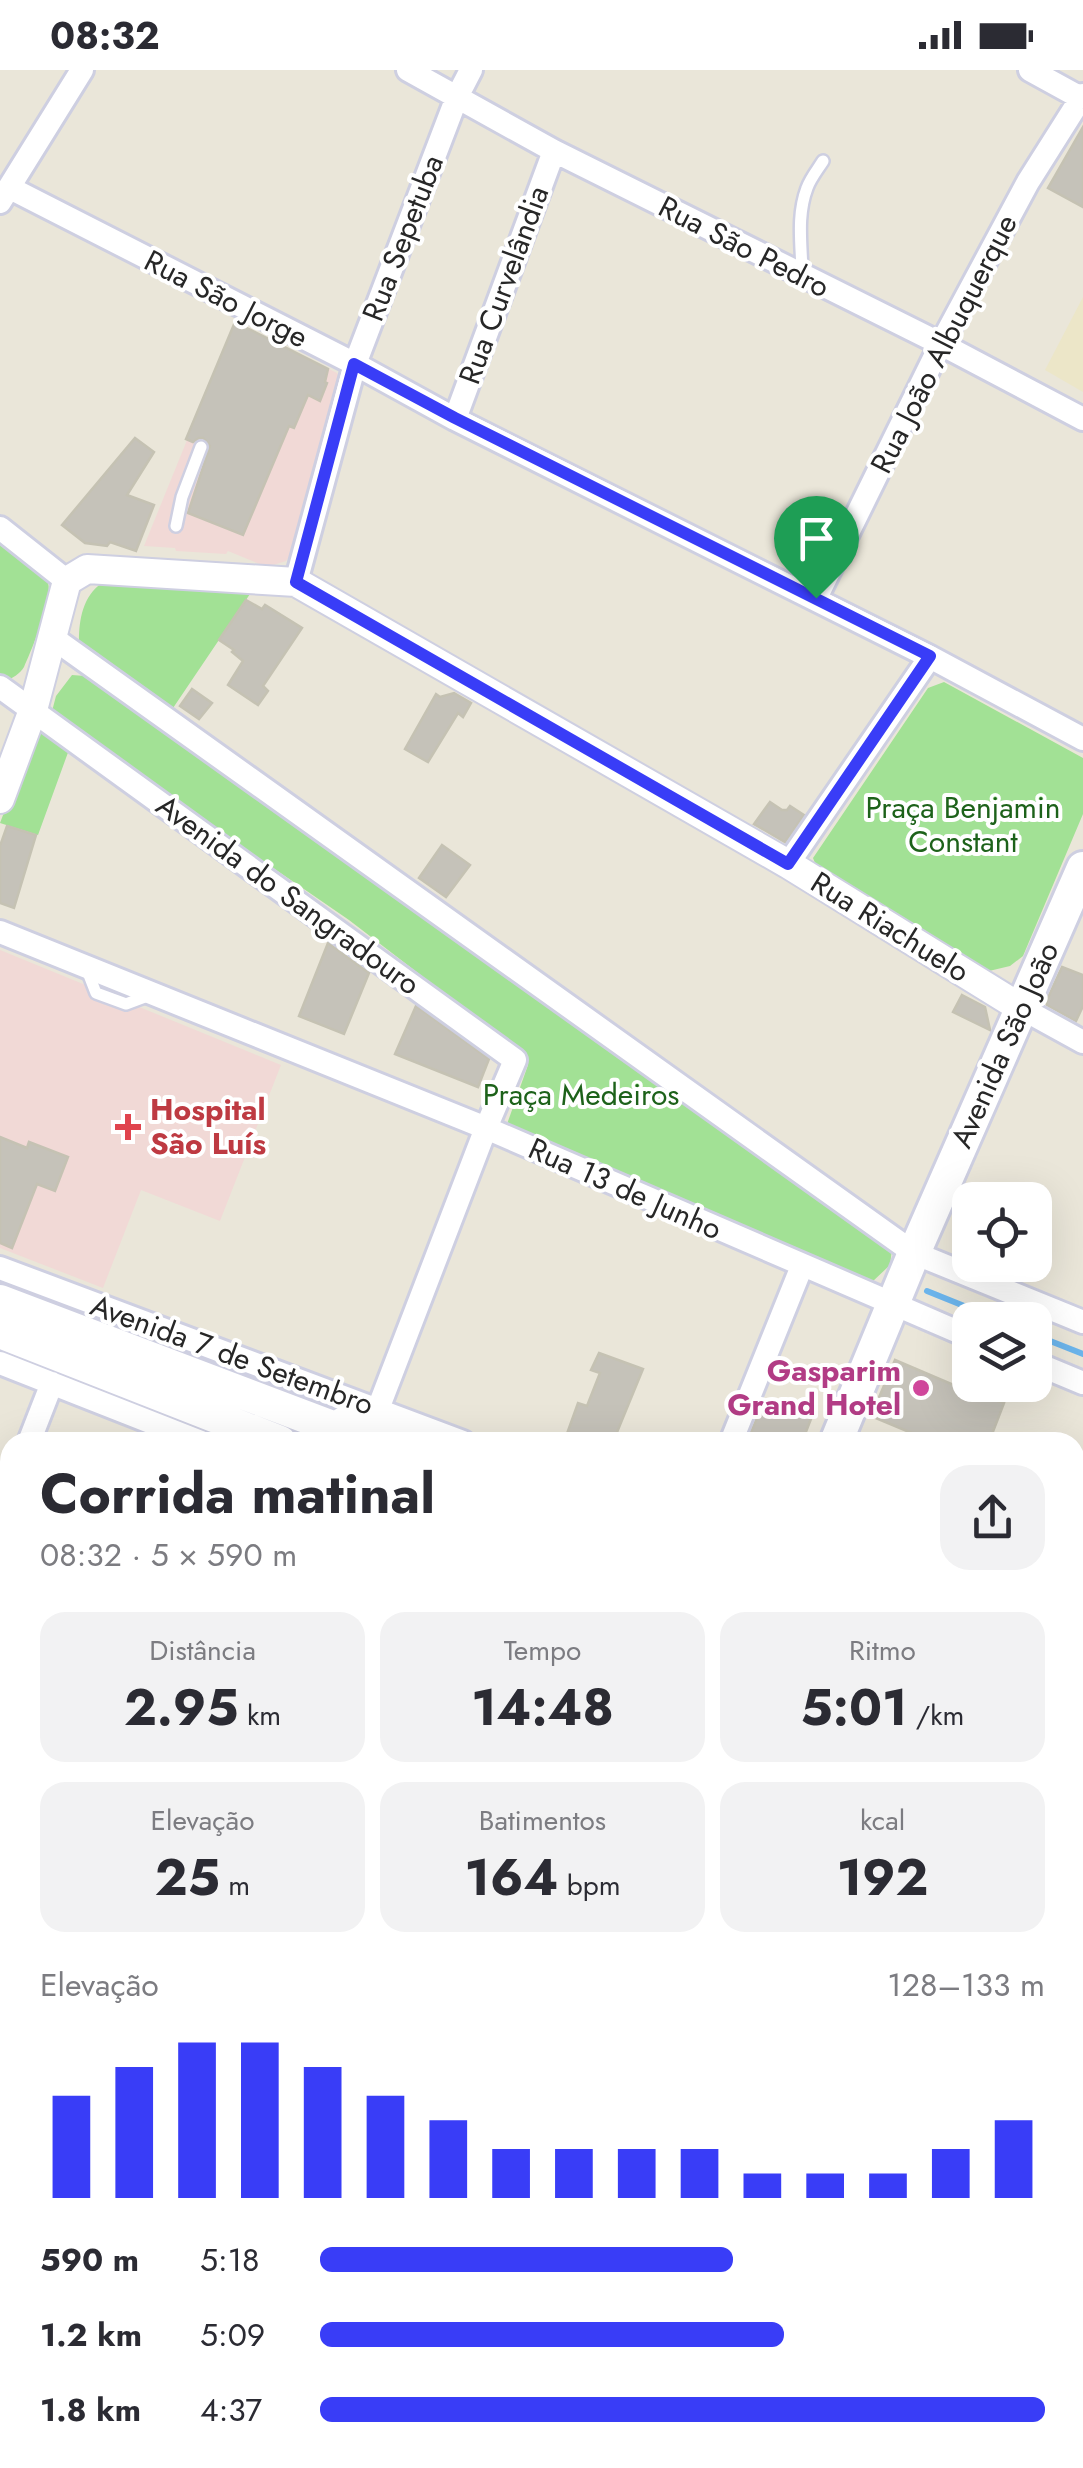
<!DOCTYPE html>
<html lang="pt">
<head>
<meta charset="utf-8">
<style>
	body { margin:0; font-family:Jost,sans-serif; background:#f2f2f3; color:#2b2b33; height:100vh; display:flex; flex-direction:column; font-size:38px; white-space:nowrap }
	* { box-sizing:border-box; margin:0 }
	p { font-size:32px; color:#7c7c81 }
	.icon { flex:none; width:55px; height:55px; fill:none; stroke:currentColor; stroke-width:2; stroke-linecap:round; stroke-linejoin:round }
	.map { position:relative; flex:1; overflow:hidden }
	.side { position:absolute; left:0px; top:1362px; width:1085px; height:1038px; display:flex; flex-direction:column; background:#fff; border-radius:30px 30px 0 0; box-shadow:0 10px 40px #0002 }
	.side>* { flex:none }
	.fabs { position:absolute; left:952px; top:1112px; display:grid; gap:20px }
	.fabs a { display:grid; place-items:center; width:100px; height:100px; border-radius:20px; background:#fff; box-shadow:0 10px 40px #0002; font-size:50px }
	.pin { position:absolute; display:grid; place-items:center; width:85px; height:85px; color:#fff; margin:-102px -42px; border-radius:50% 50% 50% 0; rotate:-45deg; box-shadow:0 0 10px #0007 }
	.pin .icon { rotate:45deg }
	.round { display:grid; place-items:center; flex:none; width:105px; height:105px; border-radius:30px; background:#f2f2f3 }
	.overview { display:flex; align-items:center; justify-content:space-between; height:170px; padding:0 40px }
	h1 { font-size:55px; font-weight:700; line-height:75px }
	.figures { display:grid; grid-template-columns:repeat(3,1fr); gap:15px; height:170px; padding:10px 40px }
	.figures div { display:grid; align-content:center; border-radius:25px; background:#f2f2f3; text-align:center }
	.figures b { font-size:50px; font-weight:700 }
	.figures small { font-size:28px; font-weight:400 }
	.figures p { font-size:28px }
	.chart { height:280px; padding:20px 40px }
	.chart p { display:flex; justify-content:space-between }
	.chart svg { width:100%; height:180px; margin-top:10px; stroke:#393df7; stroke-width:6 }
	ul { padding:0 40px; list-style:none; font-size:32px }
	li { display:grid; grid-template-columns:160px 120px 1fr; align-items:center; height:75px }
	li i { height:25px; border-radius:12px; background:#393df7 }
	.status { display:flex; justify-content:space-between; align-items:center; height:70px; padding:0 50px; background:#fff; direction:ltr }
	.status svg { height:28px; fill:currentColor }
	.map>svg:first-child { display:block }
	.education { fill:#ece6c8 }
	.medical { fill:#f1d9d6 }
	.green { fill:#a2e195 }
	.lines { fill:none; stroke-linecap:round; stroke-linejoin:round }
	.stream { stroke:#6cb5ec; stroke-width:6 }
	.building { fill:#c5c2b9; stroke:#c5c2b3; stroke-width:2.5 }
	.service-casing { stroke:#cecfe1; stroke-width:16 }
	.minor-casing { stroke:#cecfe1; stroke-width:28 }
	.tertiary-casing { stroke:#cecfe1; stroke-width:32 }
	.secondary-casing { stroke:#cecfe1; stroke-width:38 }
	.service { stroke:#fff; stroke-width:11 }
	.minor { stroke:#fff; stroke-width:22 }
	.tertiary { stroke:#fff; stroke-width:28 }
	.secondary { stroke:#fff; stroke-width:32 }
	.route-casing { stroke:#fff; stroke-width:20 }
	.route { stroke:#393df7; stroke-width:12 }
	.health-dot { fill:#e0444e; stroke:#fff; stroke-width:4 }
	.hotel-dot { fill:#d1479c; stroke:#fff; stroke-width:4 }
	.labels { text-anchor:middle; stroke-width:8; stroke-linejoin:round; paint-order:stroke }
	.street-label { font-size:30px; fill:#272727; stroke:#fff }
	.park-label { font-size:30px; fill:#1d621a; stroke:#fff }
	.health-label { font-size:30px; font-weight:bold; fill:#be3a42; stroke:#fff; text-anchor:start }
	.hotel-label { font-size:30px; font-weight:bold; fill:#b23c85; stroke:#fff; text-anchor:end }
</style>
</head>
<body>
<div class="status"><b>08:32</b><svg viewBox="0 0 49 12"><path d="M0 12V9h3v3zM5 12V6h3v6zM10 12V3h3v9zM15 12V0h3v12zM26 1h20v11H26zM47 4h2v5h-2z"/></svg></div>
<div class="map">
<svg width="1083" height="2398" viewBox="0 0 1083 2398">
	<rect width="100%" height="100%" fill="#eae6d9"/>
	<path class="education" d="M1083 227V322L1045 300Z"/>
	<path class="medical" d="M235 252 337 303 339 308 295 479 286 491 267 497 228 481 226 484 176 481 175 478 144 476Z
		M0 880 281 995 220 1151 141 1120 103 1218 0 1178Z"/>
	<path class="green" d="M0 472C12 481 43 500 48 513 53 529 31 582 24 597 20 604 12 608 5 612L0 610Z
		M102 513 252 521 171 641 87 580 79 571C79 549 83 526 102 513Z
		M72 605 85 606 96 610 892 1179 890 1195 871 1213 511 1058 507 1054 528 995 525 989 500 966 349 850 51 645 56 626Z
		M944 612 1083 688V744L1023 886 1010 896 989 901 819 803 813 788 928 618Z
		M45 659 70 677 38 765 0 753 34 664 36 661Z
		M1075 1726 1083 1729V1903L1075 1896Z"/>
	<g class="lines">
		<path class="stream" d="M927 1221 999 1250
			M1035 1265 1083 1284"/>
	</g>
	<path class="building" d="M1083 57V137L1048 118Z
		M235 252 328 299 325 312 327 313 320 331 308 325 294 358 289 356 243 465 188 443 210 376 203 368H199L193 372 186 369Z
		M135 368 154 382 127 425 154 435 136 481 110 472 107 476 85 473 62 455Z
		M246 530 262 539 265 535 302 558 263 616 268 621 258 635 228 615 243 591 232 582 234 580 219 570Z
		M192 619 212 633 199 649 180 636Z
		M454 623 471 633 463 647 458 643 428 692 405 679 436 624 440 627Z
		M770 732 782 740H787L790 736 804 745 785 772 754 754Z
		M7 756 36 765 14 838 0 833V776Z
		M442 775 470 795 446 827 419 808Z
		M328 873 369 903 344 964 299 946Z
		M1062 897 1083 905V936L1076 951 1047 935 1046 932Z
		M962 925 985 937 990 960 953 942Z
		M416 936 489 989 478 1017 395 984Z
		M0 1067 27 1078 29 1072 68 1087 55 1121 37 1114 12 1178 0 1173Z
		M599 1283 643 1299 613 1372H564L578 1333 587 1336 600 1303 591 1300Z
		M895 1290 970 1322 1004 1333 989 1372H933L871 1346Z
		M764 1331 811 1349 802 1372H747Z"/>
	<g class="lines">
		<g class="service-casing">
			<path id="service" d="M802 206C802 177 796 147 807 118 810 109 818 99 823 91
				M176 456 182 427 201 377
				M87 900 96 923 126 934 150 925"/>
		</g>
		<g class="minor-casing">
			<path id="minor" d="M408 0 554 81 941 274 1083 349
				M1030 0 1081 28
				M10 118 355 294 455 349 930 587 1083 669
				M0 132 82 0
				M455 349 554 81
				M0 458 67 511
				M296 512 355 294 457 27 471 0
				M816 528 941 274 1028 112 1083 25
				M53 568 914 1183 1083 1252
				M0 617 515 990 486 1058 378 1339 376 1352
				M788 794 930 587
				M0 862 486 1058 970 1267
				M1021 938 1083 972
				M0 1198 463 1372
				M0 1293 201 1372
				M1035 1293 1083 1313
				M29 1372 52 1313
				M731 1372 802 1196
				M0 1450 10 1423
				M1075 1611 1083 1614
				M1075 1713 1083 1716
				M0 1729 10 1734
				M1075 1934 1083 1941
				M1075 2133 1083 2114
				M1075 2196 1083 2199
				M729 2390V2398
				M931 2390 952 2398"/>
		</g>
		<g class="tertiary-casing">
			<path id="tertiary" d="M0 729 33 640 67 511 87 499 296 512 788 794 1021 938
				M0 2024 10 2028
				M224 2390 245 2398
				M518 2390 519 2398"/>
		</g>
		<g class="secondary-casing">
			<path id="secondary" d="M0 1231 335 1358
				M0 1262 280 1372
				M327 1372C342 1341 378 1341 393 1372
				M836 1372 914 1183 1083 798
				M1075 1644 1083 1648
				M1075 1678 1083 1681
				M0 2305 10 2281"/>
		</g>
		<use href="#service" class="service"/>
		<use href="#minor" class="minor"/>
		<use href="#tertiary" class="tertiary"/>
		<use href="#secondary" class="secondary"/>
	</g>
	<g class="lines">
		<g class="route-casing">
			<path id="route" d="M354 294 455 348 930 586 788 794 296 512Z"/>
		</g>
		<use href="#route" class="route"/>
	</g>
	<path class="health-dot" d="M123 1042h10v10h10v10h-10v10h-10v-10h-10v-10h10z"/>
	<circle class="hotel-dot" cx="921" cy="1318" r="10"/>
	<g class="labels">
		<g class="street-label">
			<text transform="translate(403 168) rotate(-69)" y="10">Rua Sepetuba</text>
			<text transform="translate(744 177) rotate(27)" y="10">Rua São Pedro</text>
			<text transform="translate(504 215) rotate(-70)" y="10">Rua Curvelândia</text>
			<text transform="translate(226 229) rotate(27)" y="10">Rua São Jorge</text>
			<text transform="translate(944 274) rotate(-63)" y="10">Rua João Albuquerque</text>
			<text transform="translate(288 825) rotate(36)" y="10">Avenida do Sangradouro</text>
			<text transform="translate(890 857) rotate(32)" y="10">Rua Riachuelo</text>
			<text transform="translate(1005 975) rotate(-66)" y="10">Avenida São João</text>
			<text transform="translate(625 1119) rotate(24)" y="10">Rua 13 de Junho</text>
			<text transform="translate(232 1285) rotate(20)" y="10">Avenida 7 de Setembro</text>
		</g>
		<g class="park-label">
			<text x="963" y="748">Praça Benjamin<tspan x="963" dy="34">Constant</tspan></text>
			<text x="581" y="1035">Praça Medeiros</text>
		</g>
		<g class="health-label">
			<text x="150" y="1050">Hospital<tspan x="150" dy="34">São Luís</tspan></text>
		</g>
		<g class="hotel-label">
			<text x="901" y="1311">Gasparim<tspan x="901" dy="34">Grand Hotel</tspan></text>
		</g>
	</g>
</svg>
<div class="fabs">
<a><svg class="icon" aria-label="locate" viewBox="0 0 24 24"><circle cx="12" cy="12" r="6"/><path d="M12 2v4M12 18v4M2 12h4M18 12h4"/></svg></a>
<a><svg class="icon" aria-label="layers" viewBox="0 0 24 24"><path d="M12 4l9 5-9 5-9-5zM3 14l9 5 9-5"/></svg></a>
</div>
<div class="pin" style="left:816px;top:528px;background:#1e9e55"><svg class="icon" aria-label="arrive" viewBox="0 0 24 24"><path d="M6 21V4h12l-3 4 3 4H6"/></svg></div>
<section class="side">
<div class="overview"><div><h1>Corrida matinal</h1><p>08:32 · 5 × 590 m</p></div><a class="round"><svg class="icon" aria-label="share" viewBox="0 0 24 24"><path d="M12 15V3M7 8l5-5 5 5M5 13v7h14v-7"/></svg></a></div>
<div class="figures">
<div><p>Distância</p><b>2.95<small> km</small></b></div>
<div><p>Tempo</p><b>14:48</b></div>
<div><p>Ritmo</p><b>5:01<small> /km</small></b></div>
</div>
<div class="figures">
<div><p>Elevação</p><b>25<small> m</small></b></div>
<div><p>Batimentos</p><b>164<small> bpm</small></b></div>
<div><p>kcal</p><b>192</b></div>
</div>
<div class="chart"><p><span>Elevação</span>128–133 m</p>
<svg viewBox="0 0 160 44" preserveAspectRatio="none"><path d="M5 44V19M15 44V12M25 44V6M35 44V6M45 44V12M55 44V19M65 44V25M75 44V32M85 44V32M95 44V32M105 44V32M115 44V38M125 44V38M135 44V38M145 44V32M155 44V25"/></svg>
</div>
<ul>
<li><b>590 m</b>5:18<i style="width:57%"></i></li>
<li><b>1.2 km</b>5:09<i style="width:64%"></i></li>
<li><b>1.8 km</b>4:37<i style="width:100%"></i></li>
</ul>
</section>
</div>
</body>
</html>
